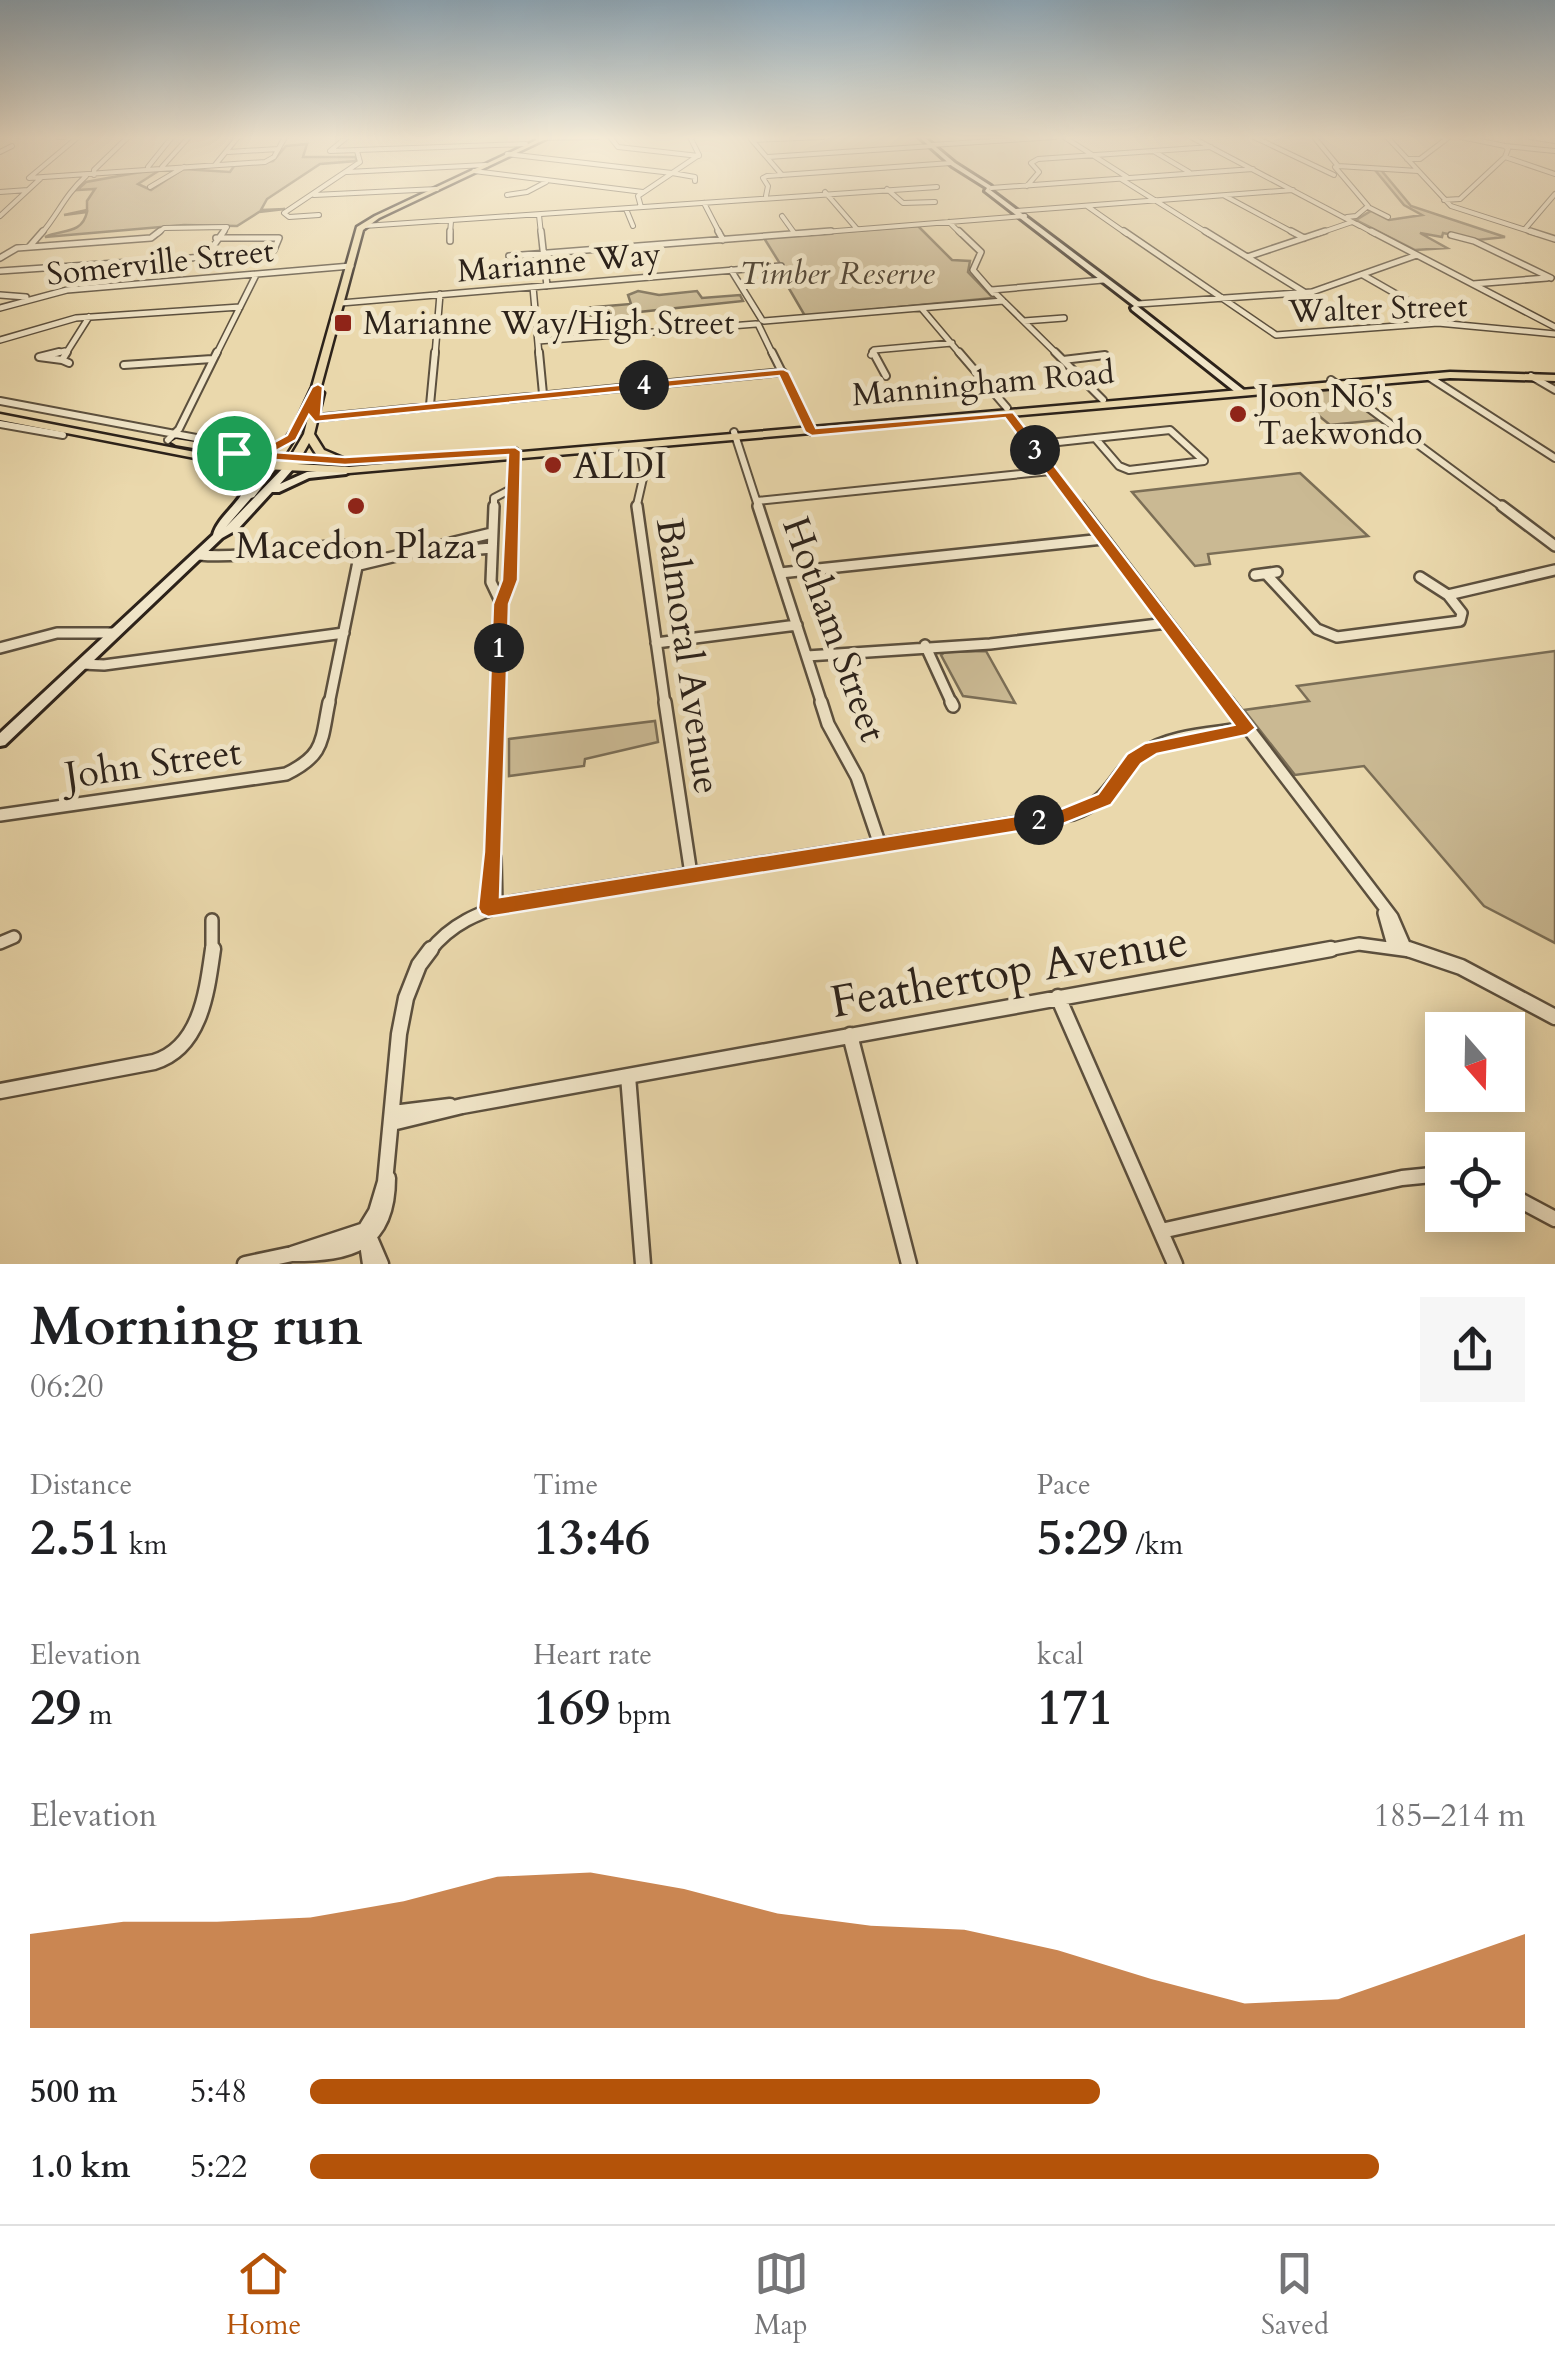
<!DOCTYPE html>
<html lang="en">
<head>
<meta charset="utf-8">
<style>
	body { margin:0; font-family:Cardo,serif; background:#f6f6f6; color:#202124; height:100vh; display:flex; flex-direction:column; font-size:38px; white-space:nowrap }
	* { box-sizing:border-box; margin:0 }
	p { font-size:32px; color:#757577 }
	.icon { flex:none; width:55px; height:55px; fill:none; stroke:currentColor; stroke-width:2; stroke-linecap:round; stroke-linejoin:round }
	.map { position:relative; height:1264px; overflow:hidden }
	.panel { display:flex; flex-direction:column; background:#fff; flex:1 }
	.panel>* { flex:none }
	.needle { width:65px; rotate:160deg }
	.tools { position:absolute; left:1425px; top:1012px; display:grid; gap:20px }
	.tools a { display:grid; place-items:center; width:100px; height:100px; border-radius:0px; background:#fff; box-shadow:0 5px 25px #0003; font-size:50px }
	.pin { position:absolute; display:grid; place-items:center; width:85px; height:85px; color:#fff; margin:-42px; border:5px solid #fff; border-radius:50%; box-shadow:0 2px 10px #0007 }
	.km { position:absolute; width:50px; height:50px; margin:-25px; border-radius:50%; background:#222; color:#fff; font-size:28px; line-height:50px; text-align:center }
	.round { display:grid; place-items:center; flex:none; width:105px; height:105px; border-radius:0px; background:#f6f6f6 }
	.headline { display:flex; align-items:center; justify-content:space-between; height:170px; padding:0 30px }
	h1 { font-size:55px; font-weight:700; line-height:75px }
	.metrics { display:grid; grid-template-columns:repeat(3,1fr); gap:15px; height:170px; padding:10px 30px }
	.metrics div { display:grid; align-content:center }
	.metrics b { font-size:50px; font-weight:700 }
	.metrics small { font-size:28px; font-weight:400 }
	.metrics p { font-size:28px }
	.chart { height:280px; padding:20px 30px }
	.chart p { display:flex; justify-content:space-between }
	.chart svg { width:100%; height:180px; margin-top:10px; fill:#b45309; opacity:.7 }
	ul { padding:0 30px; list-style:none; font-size:32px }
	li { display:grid; grid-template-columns:160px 120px 1fr; align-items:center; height:75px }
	li i { height:25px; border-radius:12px; background:#b45309 }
	.menu { display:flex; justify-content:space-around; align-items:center; height:140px; border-top:2px solid #e0e0e0; background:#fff; font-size:28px; color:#757577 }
	.menu a { display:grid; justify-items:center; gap:5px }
	.menu .active { color:#b45309 }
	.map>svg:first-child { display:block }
	.green { fill:#cab993; stroke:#7b6e56; stroke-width:2.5 }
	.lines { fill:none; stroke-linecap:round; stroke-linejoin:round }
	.street-far5-casing { stroke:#5c503e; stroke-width:6 }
	.street-far4-casing { stroke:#5c503e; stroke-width:8 }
	.street-far3-casing { stroke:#5c503e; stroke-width:10 }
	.street-far2-casing { stroke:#5c503e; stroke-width:14 }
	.street-far1-casing { stroke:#5c503e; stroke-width:16 }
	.street-casing { stroke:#5c503e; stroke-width:19 }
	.secondary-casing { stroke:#2c221a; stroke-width:6 }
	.primary-casing { stroke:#2c221a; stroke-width:5 }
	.street-far5 { stroke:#f1e6c9; stroke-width:4 }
	.street-far4 { stroke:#f1e6c9; stroke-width:5 }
	.street-far3 { stroke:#f1e6c9; stroke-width:6 }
	.street-far2 { stroke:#f1e6c9; stroke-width:9 }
	.street-far1 { stroke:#f1e6c9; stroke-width:11 }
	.street { stroke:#f1e6c9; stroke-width:14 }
	.secondary { fill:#f1e6c9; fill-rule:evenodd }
	.primary { fill:#ead8ac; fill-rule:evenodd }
	.route { fill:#b45309; stroke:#fff; stroke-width:2.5; fill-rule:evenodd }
	.poi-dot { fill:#8f2418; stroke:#f1e6c9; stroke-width:4 }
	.labels { text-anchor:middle; stroke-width:10; stroke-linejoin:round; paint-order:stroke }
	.far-street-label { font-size:32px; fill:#2c221a; stroke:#f1e6c9 }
	.far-park-label { font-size:32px; font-style:italic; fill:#544838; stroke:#f1e6c9 }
	.far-poi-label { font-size:32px; fill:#2c221a; stroke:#f1e6c9; text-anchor:start }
	.poi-label { font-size:38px; fill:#2c221a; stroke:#f1e6c9; text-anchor:start }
	.street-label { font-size:38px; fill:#2c221a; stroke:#f1e6c9 }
	.near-street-label { font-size:45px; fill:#2c221a; stroke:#f1e6c9 }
</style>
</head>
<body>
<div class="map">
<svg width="1555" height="1264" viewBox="0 0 1555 1264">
	<rect width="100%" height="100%" fill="#ead8ac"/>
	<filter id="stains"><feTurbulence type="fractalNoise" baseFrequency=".002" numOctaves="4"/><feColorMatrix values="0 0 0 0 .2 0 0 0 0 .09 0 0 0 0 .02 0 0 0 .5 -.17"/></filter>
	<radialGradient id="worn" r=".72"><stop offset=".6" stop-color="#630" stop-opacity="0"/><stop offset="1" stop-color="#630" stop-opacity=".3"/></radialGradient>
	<path class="green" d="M307 144 303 157H356V161L320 164 267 199 261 210 285 209 259 212 237 226 184 225 45 237C61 229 82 235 87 212L64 215 87 210V201L95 189 77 190 86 182 163 168 138 184 151 190 183 169 230 172 234 166 273 161 286 146Z
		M1375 170H1381L1411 206 1505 237 1477 240 1443 233 1442 237 1420 233 1447 248 1415 250 1356 220 1371 211 1389 220 1422 215 1404 205Z
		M918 226 952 260 970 261 968 272 993 298 805 316 787 285 792 283 764 238Z
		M638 291 659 295 697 291 702 298 740 295 743 301 639 312 614 332 601 333 611 314 585 316 584 308 631 304 628 295Z
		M1333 390 1339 391 1379 420 1330 425 1291 393Z
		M1300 473 1368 536 1208 554 1210 564 1195 566 1132 492Z
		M986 651 1015 703 963 696 941 655 945 652Z
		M1555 651V943L1484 906 1364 766 1295 775 1244 710 1309 701 1297 686Z
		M655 721 658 742 585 759 584 766 509 776V739Z"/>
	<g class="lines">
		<g class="street-far5-casing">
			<path id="street-far5" d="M58 137H65
				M78 137 29 178 265 162 274 157 285 137
				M347 137 330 151 526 144
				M610 137 618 147 699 156
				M1064 137 1127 177
				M1191 137 1360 226
				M1254 137 1334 175
				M1314 137 1338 166
				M1387 137 1451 206 1538 234
				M1461 137 1505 146 1508 149 1505 157 1555 174
				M1530 137 1555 141
				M537 138 597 137
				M751 139 782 175
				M752 140 823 137
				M931 145 1055 137
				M1505 146 1555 151
				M0 152 12 146
				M228 152 278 149
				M1155 152 1189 172
				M507 154 672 173 695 177V181
				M768 157 933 146
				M1407 159H1420L1449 137
				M215 165 238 137
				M1338 166 1418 171
				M148 167 172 137
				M162 167 189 137
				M1335 167 1368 206 1356 216 1347 217
				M474 171 643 192
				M347 172 486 165
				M94 175V170L128 137
				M1121 179 1209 234
				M1027 186 1039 172 1031 163 1038 159 1211 147
				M150 187 184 167
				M991 188 1253 169
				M887 189 903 203 935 202
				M0 192 28 190
				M825 192 857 229
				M314 195 437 189
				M507 195 527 192 546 182
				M766 196 768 186 763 178 767 176 951 163
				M1225 196 1296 234
				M1444 200 1460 199 1505 157
				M704 203 720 234
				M1087 206 1127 234
				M641 207 638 196 699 155 690 137
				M1368 207 1388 217
				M626 209 633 226
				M1016 211 1293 190
				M319 215 289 217 284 213 360 162 357 151
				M539 215 541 234
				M0 216 41 178
				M782 216 795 234
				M949 222 961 234
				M1357 224 1375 234
				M364 226 937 187
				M1525 229 1555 194
				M41 234C59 213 64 196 86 176
				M157 234 164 228 227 227 222 234
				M450 234 451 221
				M799 234 1025 216
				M1317 234 1352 222"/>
		</g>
		<g class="street-far4-casing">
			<path id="street-far4" d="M541 231 547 286
				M718 231 723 240
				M959 231 981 252 973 270 993 293
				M1124 231 1276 335 1438 323 1555 334
				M1205 231 1304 292
				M1291 231 1304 238
				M1371 231 1555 327
				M1530 231 1555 239
				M1451 235 1474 241 1551 278
				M450 241V231
				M29 247 43 231
				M207 255 224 231
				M509 256 831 231
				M1247 257 1325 231
				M0 258 17 248 151 238 160 231
				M731 270 762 320
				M0 271 248 254 274 250 279 238H216
				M1363 275 1445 322
				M1473 284 1547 278
				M533 287 539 355
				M992 290 1058 355
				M992 290 1103 280
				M0 295 26 297
				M341 303 781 266
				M1138 304 1312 292 1417 255
				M0 308 67 290 351 266
				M922 309 961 355
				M764 321 1003 301
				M1024 321 1064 318
				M758 324 773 355
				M0 340 76 318 240 307
				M538 341 756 324
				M48 355 65 351
				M65 355 89 317
				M216 355 256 275
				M435 355 440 294
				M871 355 874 350 952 343"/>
		</g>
		<g class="street-far3-casing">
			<path id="street-far3" d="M59 352 39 357 62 360
				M67 352 62 360 69 363
				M539 352 543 394
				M772 352 812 432
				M873 352 886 376
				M959 352 1007 408
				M1055 352 1103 400
				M1063 360 1105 355
				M124 365 212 359
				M1531 376 1555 390
				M1429 377 1555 458
				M1331 380 1505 509
				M0 401 244 447
				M430 405 435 352
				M1009 414 1081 509
				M315 418 783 372
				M0 424 63 435
				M1170 430 1204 461 1129 470 1119 466 1095 438Z
				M734 432 759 509
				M168 440 179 429 217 352
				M1031 445 1095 438
				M757 501 1051 471
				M494 509V498L513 488
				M513 509 515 451
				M636 509 644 474 640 447"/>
		</g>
		<g class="street-far2-casing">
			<path id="street-far2" d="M494 506 491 582 500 601
				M637 506 665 704
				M758 506 822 704
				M1079 506 1230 704
				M1502 506 1555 546
				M426 548 444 552 492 548
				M199 555C239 559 297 548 340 545L355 547 360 552 329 704
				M359 565 492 533
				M780 573 1103 539
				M1255 575 1277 572
				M1267 575 1317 629 1337 637 1460 621 1462 613 1448 595
				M1420 577 1448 595 1555 570
				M656 643 797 625
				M925 645 952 704
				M0 648 57 633H115
				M807 656 990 644 1167 623
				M82 664 104 665 344 633
				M498 704 501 604 510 580 513 506"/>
		</g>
		<g class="street-far1-casing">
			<path id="street-far1" d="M665 702 691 874
				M821 702 828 724 857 777 880 845
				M951 702 953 706
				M1228 702 1392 917 1405 947
				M0 815 286 774C325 755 321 741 329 702
				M495 858 496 905
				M488 907 494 852 498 702
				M1384 913 1393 945
				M212 920V952
				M0 943 14 937
				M429 952C451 923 479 913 512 902L1073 814C1115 799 1111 774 1142 754 1171 734 1213 734 1247 728
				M1317 952 1359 944 1418 952"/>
		</g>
		<g class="street-casing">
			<path id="street" d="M1408 949 1461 967 1555 1017
				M1058 997 1175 1264
				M850 1035 909 1264
				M628 1076 643 1264
				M0 1091 154 1062C201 1048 207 991 213 949
				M393 1113 450 1106
				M392 1123 462 1106 1331 949
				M1508 1194 1555 1219
				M1161 1231 1402 1178 1442 1174
				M369 1236 381 1264
				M292 1254C351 1254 388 1245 388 1178
				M245 1264 292 1254 365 1230
				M370 1264 365 1230 376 1212 385 1182 399 1034 406 998 419 965 431 949"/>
		</g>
		<g class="secondary-casing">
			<path id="secondary" d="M919 137H924L955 163 991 186 989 189 1139 302 1140 304 1137 306 1245 391V395H1239L1132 310 1131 308 1134 306 985 191 987 188 952 166Z
				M246 462 250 463 256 472V479L268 465H276L277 467 254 497 251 498 226 527 284 467 288 466 293 469 280 484 307 472 346 468 351 471 346 474 309 478 279 492H272L238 529 222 538 5 745 0 746V733L213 535C219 510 261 493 241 465Z"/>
		</g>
		<g class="primary-casing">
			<path id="primary" d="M543 137H550L379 218 363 230 320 390 324 393 314 434 324 450 350 461 345 464 316 454 309 443 301 457 313 458 318 461 313 464H297L349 467 1450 372 1555 375V381L1450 378 349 473 246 468 0 420V414L246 462 269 463V461L176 445 171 442 176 439 274 455 293 428 312 387 357 227 375 216ZM308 418 304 434 291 456 284 455Z"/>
		</g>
		<use href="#street-far5" class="street-far5"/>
		<use href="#street-far4" class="street-far4"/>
		<use href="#street-far3" class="street-far3"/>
		<use href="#street-far2" class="street-far2"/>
		<use href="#street-far1" class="street-far1"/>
		<use href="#street" class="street"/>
		<use href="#secondary" class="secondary"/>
		<use href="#primary" class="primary"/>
	</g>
	<linearGradient id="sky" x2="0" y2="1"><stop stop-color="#8faabc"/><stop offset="0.44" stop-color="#f6edda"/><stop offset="1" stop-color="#f6edda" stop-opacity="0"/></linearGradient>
	<rect width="1555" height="313" fill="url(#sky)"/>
	<path class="route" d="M783 369 789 372 816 428 1013 412 1256 728 1247 735 1157 754 1141 764 1111 805 1063 824 488 917 481 914 478 908 484 852 493 604 502 580 508 455 345 465 234 457 228 453 267 446 287 435 312 387 318 384 323 387 321 414ZM779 376 805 432 812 436 1005 418 1234 725 1145 743 1127 754 1098 794 1061 809 500 897 509 604 518 580 521 451 515 447 345 457 274 452 296 440 309 415 315 422Z"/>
	<g class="poi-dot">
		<rect x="333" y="313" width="20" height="20" rx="5"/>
		<circle cx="1238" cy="414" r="10"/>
		<circle cx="553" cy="465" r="10"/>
		<circle cx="356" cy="506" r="10"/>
	</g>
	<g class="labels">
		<g class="far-street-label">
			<text transform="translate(160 262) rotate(-6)" y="11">Somerville Street</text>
			<text transform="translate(559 262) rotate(-5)" y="11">Marianne Way</text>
			<text transform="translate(1378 308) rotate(-2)" y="11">Walter Street</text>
			<text transform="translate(983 383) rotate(-5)" y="11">Manningham Road</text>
		</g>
		<g class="far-park-label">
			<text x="837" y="284">Timber Reserve</text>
		</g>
		<g class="far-poi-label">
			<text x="363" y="334">Marianne Way/High Street</text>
			<text x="1258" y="407">Joon No's<tspan x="1258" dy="37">Taekwondo</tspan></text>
		</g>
		<g class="poi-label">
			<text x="573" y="478">ALDI</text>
			<text x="356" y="558" text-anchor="middle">Macedon Plaza</text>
		</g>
		<g class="street-label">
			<text transform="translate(835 629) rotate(70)" y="13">Hotham Street</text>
			<text transform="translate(689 656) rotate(82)" y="13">Balmoral Avenue</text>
			<text transform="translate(153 763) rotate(-8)" y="13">John Street</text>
		</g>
		<g class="near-street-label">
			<text transform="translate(1009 970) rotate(-10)" y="16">Feathertop Avenue</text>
		</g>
	</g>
	<rect width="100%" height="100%" filter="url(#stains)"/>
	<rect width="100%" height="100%" fill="url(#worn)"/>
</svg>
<div class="tools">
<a><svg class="needle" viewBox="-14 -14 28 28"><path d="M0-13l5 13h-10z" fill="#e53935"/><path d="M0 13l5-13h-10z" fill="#757577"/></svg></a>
<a><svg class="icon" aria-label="locate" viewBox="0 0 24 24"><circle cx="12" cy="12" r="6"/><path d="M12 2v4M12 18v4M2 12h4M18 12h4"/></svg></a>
</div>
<div class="pin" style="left:234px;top:453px;background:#1e9e55"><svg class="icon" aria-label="arrive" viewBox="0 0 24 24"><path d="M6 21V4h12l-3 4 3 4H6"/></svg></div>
<b class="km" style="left:499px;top:648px">1</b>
<b class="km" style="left:1039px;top:820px">2</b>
<b class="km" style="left:1035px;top:450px">3</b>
<b class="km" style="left:644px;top:385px">4</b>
</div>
<section class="panel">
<div class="headline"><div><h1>Morning run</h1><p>06:20</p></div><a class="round"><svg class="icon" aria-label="share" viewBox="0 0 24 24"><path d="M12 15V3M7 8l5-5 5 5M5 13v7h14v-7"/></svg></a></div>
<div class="metrics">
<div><p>Distance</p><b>2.51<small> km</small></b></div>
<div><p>Time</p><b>13:46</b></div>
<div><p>Pace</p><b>5:29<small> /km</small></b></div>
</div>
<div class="metrics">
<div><p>Elevation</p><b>29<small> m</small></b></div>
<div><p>Heart rate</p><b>169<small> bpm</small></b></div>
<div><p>kcal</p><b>171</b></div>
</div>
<div class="chart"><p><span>Elevation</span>185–214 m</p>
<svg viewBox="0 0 160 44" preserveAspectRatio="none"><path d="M0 44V21L10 18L20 18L30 17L40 13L50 7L60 6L70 10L80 16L90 19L100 20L110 25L120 32L130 38L140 37L150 29L160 21V44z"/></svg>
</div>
<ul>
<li><b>500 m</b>5:48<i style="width:65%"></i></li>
<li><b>1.0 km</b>5:22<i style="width:88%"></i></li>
</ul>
</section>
<nav class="menu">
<a class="active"><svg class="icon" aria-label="home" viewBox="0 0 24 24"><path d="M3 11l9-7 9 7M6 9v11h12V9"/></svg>Home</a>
<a><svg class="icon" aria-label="map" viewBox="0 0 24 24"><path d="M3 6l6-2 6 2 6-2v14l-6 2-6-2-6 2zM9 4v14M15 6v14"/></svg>Map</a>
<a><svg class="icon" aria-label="saved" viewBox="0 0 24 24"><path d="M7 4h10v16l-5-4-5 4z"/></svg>Saved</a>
</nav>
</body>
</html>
